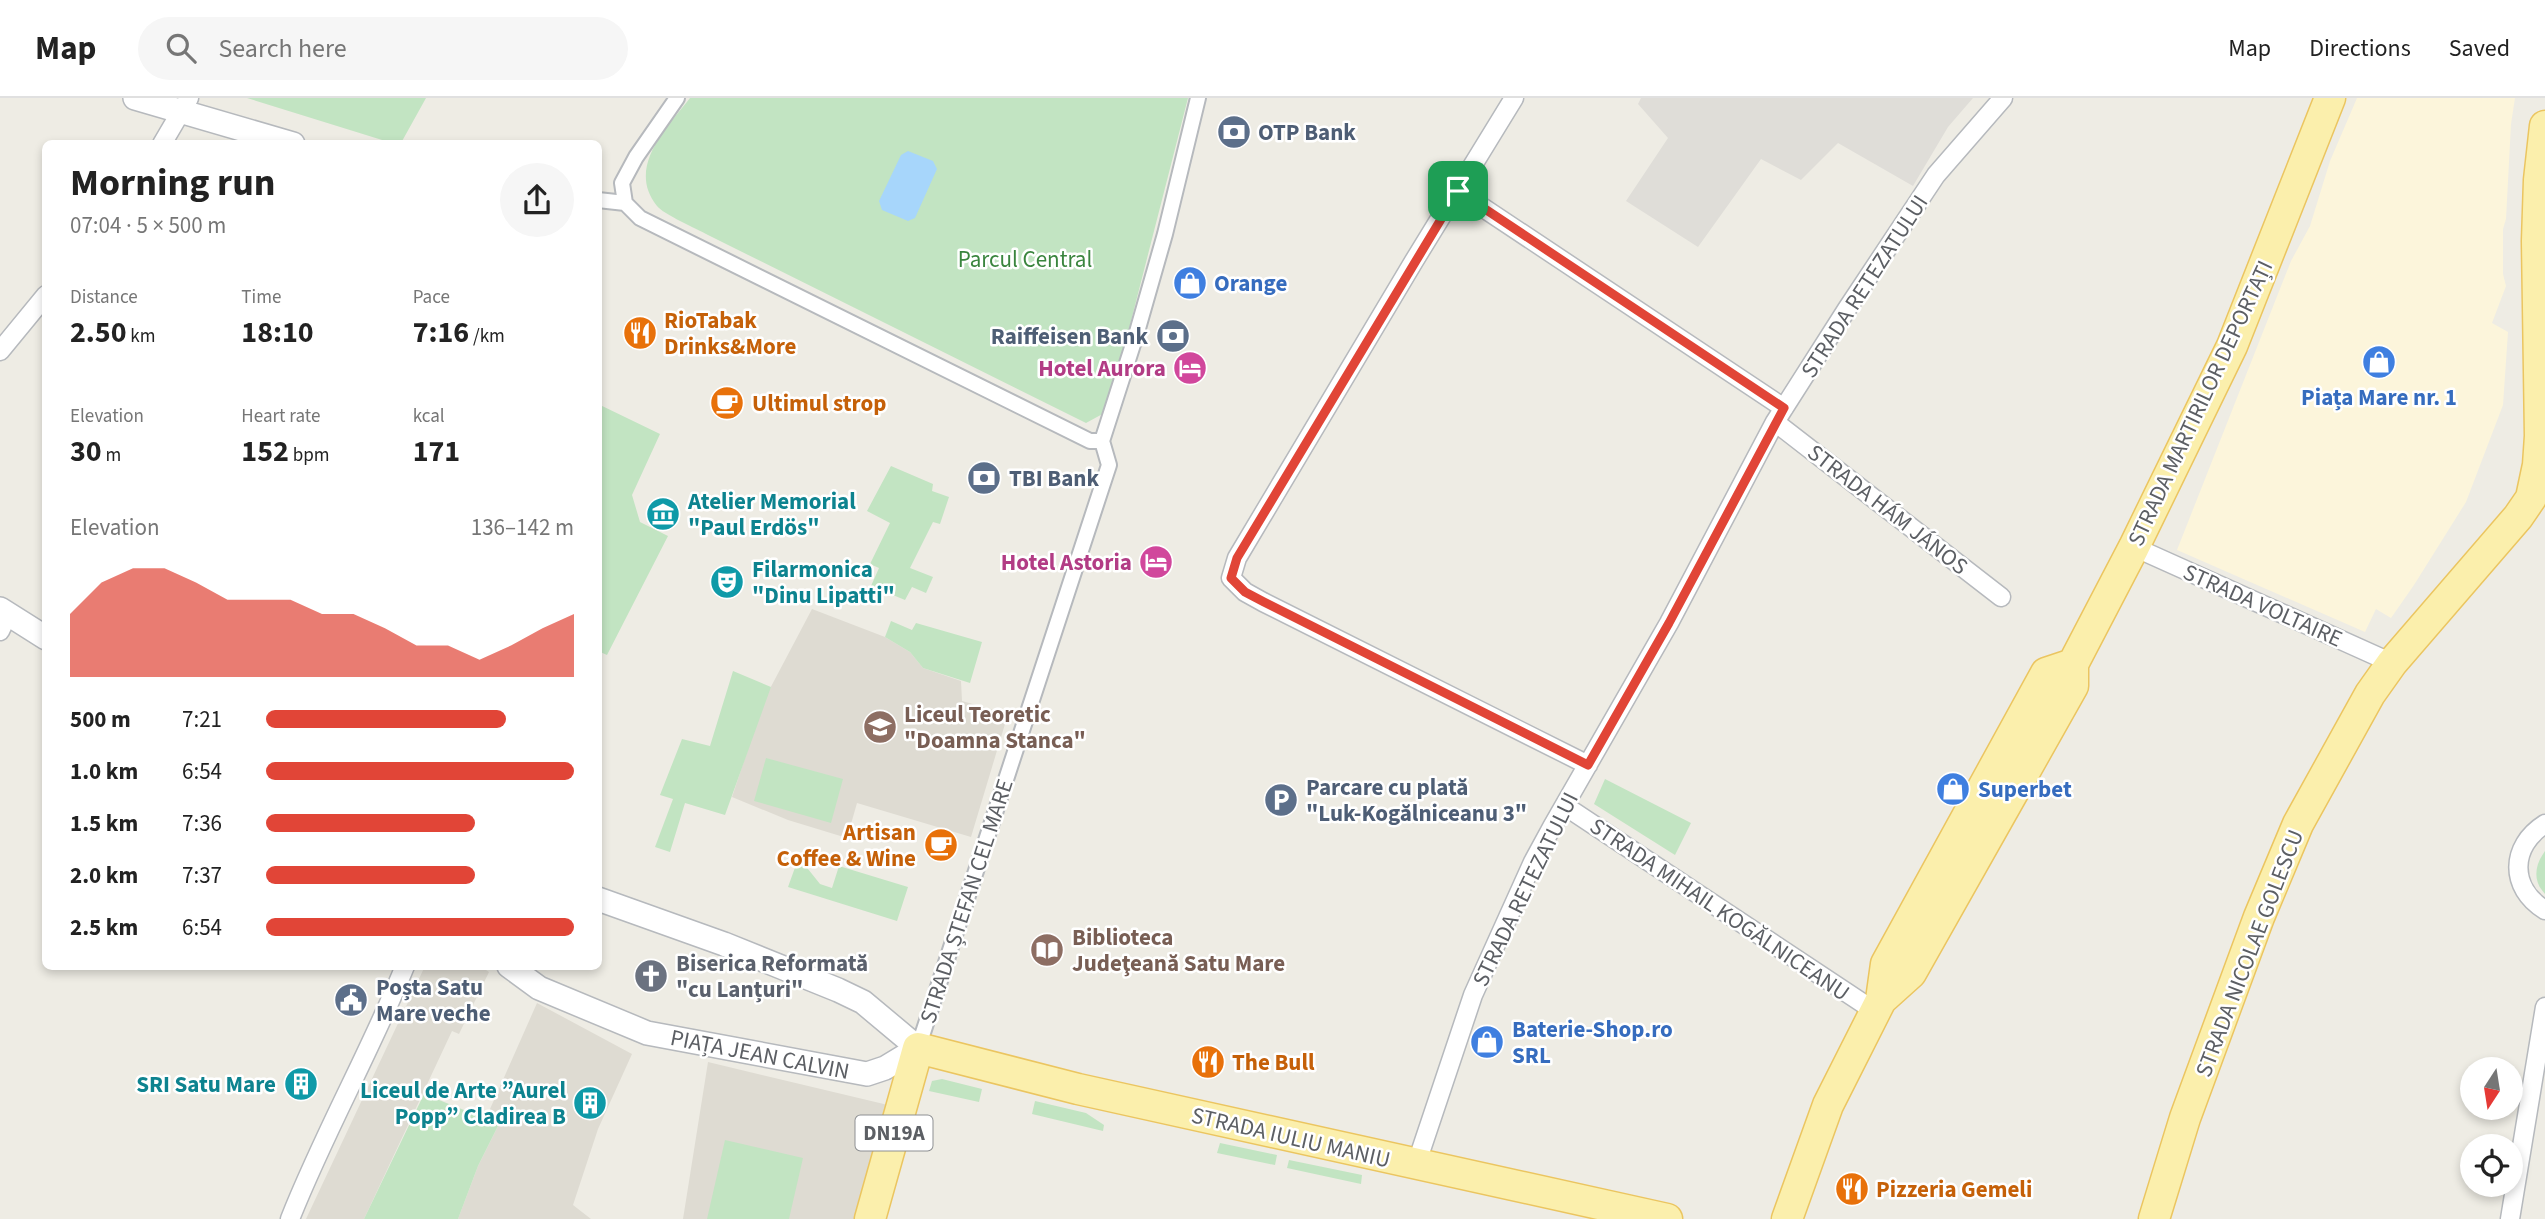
<!DOCTYPE html>
<html lang="en">
<head>
<meta charset="utf-8">
<style>
	body { margin:0; font-family:"Source Sans 3",sans-serif; background:#f6f6f6; color:#222; height:100vh; display:flex; flex-direction:column; font-size:26px; white-space:nowrap }
	* { box-sizing:border-box; margin:0 }
	p { font-size:23px; color:#767676 }
	.icon { flex:none; width:38px; height:38px; fill:none; stroke:currentColor; stroke-width:2; stroke-linecap:round; stroke-linejoin:round }
	.map { position:relative; flex:1; overflow:hidden }
	.details { position:absolute; left:42px; top:42px; width:560px; height:830px; display:flex; flex-direction:column; background:#fff; border-radius:10px; box-shadow:0 4px 10px #0003 }
	.details>* { flex:none }
	.needle { width:46px; rotate:192deg }
	.fabs { position:absolute; left:2460px; top:959px; display:grid; gap:14px }
	.fabs a { display:grid; place-items:center; width:63px; height:63px; border-radius:50%; background:#fff; box-shadow:0 4px 10px #0003; font-size:35px }
	.pin { position:absolute; display:grid; place-items:center; width:60px; height:60px; color:#fff; margin:-30px; border-radius:14px; box-shadow:0 4px 10px #0006 }
	.round { display:grid; place-items:center; flex:none; width:74px; height:74px; border-radius:37px; background:#f6f6f6 }
	.overview { display:flex; align-items:center; justify-content:space-between; height:119px; padding:0 28px }
	h1 { font-size:38px; font-weight:700; line-height:52px }
	.figures { display:grid; grid-template-columns:repeat(3,1fr); gap:10px; height:119px; padding:7px 28px }
	.figures div { display:grid; align-content:center }
	.figures b { font-size:30px; font-weight:700 }
	.figures small { font-size:19px; font-weight:400 }
	.figures p { font-size:19px }
	.chart { height:196px; padding:14px 28px }
	.chart p { display:flex; justify-content:space-between }
	.chart svg { width:100%; height:126px; margin-top:7px; fill:#e14537; opacity:.7 }
	ul { padding:0 28px; list-style:none; font-size:23px }
	li { display:grid; grid-template-columns:112px 84px 1fr; align-items:center; height:52px }
	li i { height:18px; border-radius:9px; background:#e14537 }
	header { display:flex; align-items:center; gap:42px; box-sizing:border-box; height:98px; padding:0 35px; background:#fff; border-bottom:2px solid #e0e0e0 }
	header strong { font-size:33px }
	nav { display:flex; gap:38px; margin-inline-start:auto; font-size:24px }
	.search { width:490px; height:63px; background:#f6f6f6; display:flex; align-items:center; gap:18px; box-sizing:border-box; padding:0 24px; border-radius:38px; color:#767676; font-size:26px }
	.map>svg:first-child { display:block }
	.commercial { fill:#fcf5db }
	.industrial { fill:#dfddd8 }
	.education { fill:#dedbd2 }
	.green { fill:#c2e4c2 }
	.water { fill:#a7d6fb }
	.lines { fill:none; stroke-linecap:round; stroke-linejoin:round }
	.pedestrian-casing { stroke:#b6b9bd; stroke-width:18 }
	.minor-casing { stroke:#b6b9bd; stroke-width:21 }
	.tertiary-casing { stroke:#b6b9bd; stroke-width:26 }
	.primary-casing { stroke:#ebc560; stroke-width:33 }
	.pedestrian { stroke:#fff; stroke-width:14 }
	.minor { stroke:#fff; stroke-width:18 }
	.tertiary { stroke:#fff; stroke-width:23 }
	.primary { stroke:#fbefac; stroke-width:30 }
	.route-casing { stroke:#fff; stroke-width:14 }
	.route { stroke:#e14537; stroke-width:9 }
	.labels { text-anchor:middle; stroke-width:5; stroke-linejoin:round; paint-order:stroke }
	.shield { fill:#fff; stroke:#8d8f92; stroke-width:2 }
	.shield-label { font-size:21px; font-weight:bold; fill:#5c5f64 }
	.service-label { font-size:23px; font-weight:bold; fill:#4e5e75; stroke:#fff; text-anchor:start }
	.park-label { font-size:23px; fill:#3a853e; stroke:#fff }
	.shop-label { font-size:23px; font-weight:bold; fill:#366cbe; stroke:#fff; text-anchor:start }
	.street-label { font-size:23px; fill:#5c5f64; stroke:#fff }
	.food-label { font-size:23px; font-weight:bold; fill:#c56008; stroke:#fff; text-anchor:start }
	.hotel-label { font-size:23px; font-weight:bold; fill:#b23c85; stroke:#fff; text-anchor:end }
	.culture-label { font-size:23px; font-weight:bold; fill:#0d838f; stroke:#fff; text-anchor:start }
	.education-label { font-size:23px; font-weight:bold; fill:#785e54; stroke:#fff; text-anchor:start }
	.worship-label { font-size:23px; font-weight:bold; fill:#5b616d; stroke:#fff; text-anchor:start }
</style>
</head>
<body>
<header>
<strong>Map</strong>
<div class="search"><svg class="icon" aria-label="search" viewBox="0 0 24 24"><circle cx="10" cy="10" r="6"/><path d="M15 15l6 6"/></svg>Search here</div>
<nav><a>Map</a><a>Directions</a><a>Saved</a></nav>
</header>
<div class="map">
<svg width="2545" height="1121" viewBox="0 0 2545 1121">
	<rect width="100%" height="100%" fill="#eeece4"/>
	<path class="commercial" d="M2357 0H2515L2511 26 2506 121 2503 131V176L2506 188 2492 225 2508 234 2503 307 2466 404 2414 487 2391 520 2376 511 2365 534 2177 452 2291 163 2310 128 2330 63Z"/>
	<path class="industrial" d="M1641 0H1973L1948 29 1913 88 1838 45 1801 82 1761 61 1698 149 1626 103 1668 40 1638 6Z"/>
	<path class="education" d="M812 511 885 539 910 554 923 570 961 583 962 603 1008 616 971 739 857 705 847 740 788 722 732 699 765 600Z
		M425 868H480L489 874 459 936 452 933 364 1121H306Z
		M537 905 632 956 598 1031 573 1107 591 1121H458L478 1068 499 1026 486 1020Z
		M708 964 888 1007 858 1121H683Z"/>
	<path class="green" d="M247 0H426L401 45 395 46Z
		M690 0H1188L1108 313 1086 325 708 137C697 131 663 116 657 108 626 69 667 30 690 0Z
		M598 306 660 336 632 397 640 424 668 438 607 557 598 553Z
		M891 368 933 386 932 393 949 399 940 426 933 424 910 470 933 479 926 495 912 489 905 502 871 488 879 470 870 466 890 425 867 413Z
		M891 523 912 532 916 525 982 544 970 585 923 570 910 554 885 539Z
		M733 573 771 589 725 717 685 705 670 754 655 749 673 701 660 697 682 641 710 648Z
		M766 660 843 681 831 725 754 703Z
		M1605 681 1691 725 1675 757 1594 706Z
		M2545 753V796C2532 782 2535 767 2545 753Z
		M797 764 804 766 820 786 832 790 839 768 908 789 897 823 788 789Z
		M942 981 982 991 979 1004 929 993 932 983Z
		M424 996 499 1026 478 1068 458 1121H364Z
		M1035 1003 1086 1015 1104 1027 1103 1033 1032 1016Z
		M725 1042 803 1060 789 1121H707Z
		M1220 1045 1277 1057 1275 1067 1217 1055Z
		M1289 1062 1362 1077 1361 1086 1287 1070Z"/>
	<path class="water" d="M908 53 933 63 937 71 915 120 908 123 882 112 879 103 901 57Z"/>
	<g class="lines">
		<g class="pedestrian-casing">
			<path id="pedestrian" d="M677 0 636 59 622 85 625 105 640 120 1090 343H1102
				M598 102 625 105
				M918 950 1109 367 1102 343 1137 234 1165 136 1198 0"/>
		</g>
		<g class="minor-casing">
			<path id="minor" d="M1514 0 1414 163 1237 460 1231 480 1245 494 1263 504 1588 667
				M162 46 189 0
				M1458 93 1784 310
				M0 253 46 197
				M1775 324 2001 499
				M2134 449 2392 565
				M0 533 8 516
				M1565 708 1876 914
				M2545 726C2510 748 2509 790 2545 812
				M1416 1067 1473 897 1533 764 1552 729 1669 525 1775 324 1847 211 1936 77 2003 0
				M290 1121C324 1035 370 954 405 868
				M2510 1121 2545 909"/>
		</g>
		<g class="tertiary-casing">
			<path id="tertiary" d="M135 0 293 46
				M0 511 46 540
				M509 868 539 890 647 935 867 976 885 970 918 950 863 904 838 892 724 846 598 801"/>
		</g>
		<g class="primary-casing">
			<path id="primary" d="M1881 902 1886 866 2046 575 2073 566
				M870 1121 918 950 1078 991 1667 1121
				M1787 1121 1828 1007 1881 902 1911 875 2073 588V566L2134 449 2232 248 2330 0
				M2154 1121 2185 1020 2259 819 2298 726 2370 596 2392 565 2518 419 2531 400 2538 367 2540 338 2537 143 2539 82 2545 28"/>
		</g>
		<use href="#pedestrian" class="pedestrian"/>
		<use href="#minor" class="minor"/>
		<use href="#tertiary" class="tertiary"/>
		<use href="#primary" class="primary"/>
	</g>
	<g class="lines">
		<g class="route-casing">
			<path id="route" d="M1458 93 1784 310 1669 525 1588 667 1264 504 1245 494 1231 480 1237 460Z"/>
		</g>
		<use href="#route" class="route"/>
	</g>
	<defs>
		<g id="bank-disc" transform="scale(1.75)"><circle r="9.5" fill="#5c6f8a" stroke="#fff"/><path d="M-6-4H6V4H-6ZM0-2.3a2.3 2.3 0 1 0 0 4.6a2.3 2.3 0 1 0 0-4.6Z" fill="#fff"/></g>
		<g id="shop-disc" transform="scale(1.75)"><circle r="9.5" fill="#3f7fe0" stroke="#fff"/><path d="M-5-2.5h2.3a2.7 3.5 0 0 1 5.4 0H5L5.5 6h-11ZM-1.5-2.5h3a1.5 2.3 0 0 0-3 0Z" fill="#fff"/></g>
		<g id="restaurant-disc" transform="scale(1.75)"><circle r="9.5" fill="#e8710a" stroke="#fff"/><path d="M-5-6h1v4h1v-4h1v4h1v-4h1v5L-1.5 .5V6h-2V.5L-5-1ZM5-6V6H3V1.5H1.5Q1.5-4 5-6Z" fill="#fff"/></g>
		<g id="hotel-disc" transform="scale(1.75)"><circle r="9.5" fill="#d1479c" stroke="#fff"/><path d="M-6-4.5h1.5V1H6V5H4.5V3h-9V5H-6ZM-4 0a1.8 1.8 0 1 1 3.6 0ZM.5 0V-2.5h3Q6-2.5 6 0Z" fill="#fff"/></g>
		<g id="cafe-disc" transform="scale(1.75)"><circle r="9.5" fill="#e8710a" stroke="#fff"/><path d="M-5.5-4.5H6V0H3Q3 3.5 0 3.5H-2.5Q-5.5 3.5-5.5 0ZM3-3.2v2h1.7v-2ZM-6 4.5H4V6H-6Z" fill="#fff"/></g>
		<g id="museum-disc" transform="scale(1.75)"><circle r="9.5" fill="#0f9aa8" stroke="#fff"/><path d="M0-6L6-3V-2H-6V-3ZM-5-1h2V3h-2ZM-1-1h2V3h-2ZM3-1h2V3H3ZM-6 4H6V6H-6Z" fill="#fff"/></g>
		<g id="theatre-disc" transform="scale(1.75)"><circle r="9.5" fill="#0f9aa8" stroke="#fff"/><path d="M-5-5.5Q0-4 5-5.5V0Q5 5 0 6Q-5 5-5 0ZM-3.3-2.5H-1v1.5H-3.3ZM1-2.5H3.3v1.5H1ZM-2.8 1Q0 5.5 2.8 1Z" fill="#fff"/></g>
		<g id="school-disc" transform="scale(1.75)"><circle r="9.5" fill="#8d6e63" stroke="#fff"/><path d="M0-5L7-2L0 1L-7-2ZM-4 1L0 2.5L4 1V4Q0 6-4 4Z" fill="#fff"/></g>
		<g id="parking-disc" transform="scale(1.75)"><circle r="9.5" fill="#5c6f8a" stroke="#fff"/><path d="M-3.5-5.5H1a3.5 3.5 0 0 1 0 7H-1V5.5H-3.5ZM-1-3.4V-.6H.8a1.4 1.4 0 0 0 0-2.8Z" fill="#fff"/></g>
		<g id="library-disc" transform="scale(1.75)"><circle r="9.5" fill="#8d6e63" stroke="#fff"/><path d="M-6-4Q-3-5.5-.7-3.5V5Q-3 3-6 4ZM6-4Q3-5.5 .7-3.5V5Q3 3 6 4Z" fill="#fff"/></g>
		<g id="church-disc" transform="scale(1.75)"><circle r="9.5" fill="#6b7280" stroke="#fff"/><path d="M-1.2-6h2.4v3.5h3.3v2.4h-3.3V6h-2.4V-.1h-3.3v-2.4h3.3Z" fill="#fff"/></g>
		<g id="civic-disc" transform="scale(1.75)"><circle r="9.5" fill="#5c6f8a" stroke="#fff"/><path d="M-.6-6.5H3V-4.5H.6V-3L4-1V1h2V6H-6V1h2V-1L-.6-3ZM-1.2 2.5V6h2.4V2.5Z" fill="#fff"/></g>
		<g id="building-disc" transform="scale(1.75)"><circle r="9.5" fill="#0f9aa8" stroke="#fff"/><path d="M-4-6H4V6H1V3H-1V6H-4ZM-2.5-4.3h1.7v1.8h-1.7ZM.8-4.3h1.7v1.8H.8ZM-2.5-1h1.7V.8h-1.7ZM.8-1h1.7V.8H.8Z" fill="#fff"/></g>
	</defs>
	<g fill-rule="evenodd">
		<use href="#bank-disc" x="1234" y="34"/>
		<use href="#shop-disc" x="1190" y="185"/>
		<use href="#restaurant-disc" x="640" y="235"/>
		<use href="#bank-disc" x="1173" y="238"/>
		<use href="#shop-disc" x="2379" y="264"/>
		<use href="#hotel-disc" x="1190" y="270"/>
		<use href="#cafe-disc" x="727" y="305"/>
		<use href="#bank-disc" x="984" y="380"/>
		<use href="#museum-disc" x="663" y="416"/>
		<use href="#hotel-disc" x="1156" y="464"/>
		<use href="#theatre-disc" x="727" y="484"/>
		<use href="#school-disc" x="880" y="629"/>
		<use href="#shop-disc" x="1953" y="691"/>
		<use href="#parking-disc" x="1281" y="702"/>
		<use href="#cafe-disc" x="941" y="747"/>
		<use href="#library-disc" x="1047" y="852"/>
		<use href="#church-disc" x="651" y="878"/>
		<use href="#civic-disc" x="351" y="902"/>
		<use href="#shop-disc" x="1487" y="944"/>
		<use href="#restaurant-disc" x="1208" y="964"/>
		<use href="#building-disc" x="301" y="986"/>
		<use href="#building-disc" x="590" y="1005"/>
		<use href="#restaurant-disc" x="1852" y="1091"/>
	</g>
	<g class="labels">
		<rect class="shield" x="855.5" y="1017.5" width="77" height="35" rx="5"/>
		<g class="shield-label">
			<text x="894" y="1042">DN19A</text>
		</g>
		<g class="service-label">
			<text x="1258" y="42">OTP Bank</text>
			<text x="1148" y="246" text-anchor="end">Raiffeisen Bank</text>
			<text x="1009" y="388">TBI Bank</text>
			<text x="1306" y="697">Parcare cu plată<tspan x="1306" dy="26">"Luk-Kogălniceanu 3"</tspan></text>
			<text x="376" y="897">Poșta Satu<tspan x="376" dy="26">Mare veche</tspan></text>
		</g>
		<g class="park-label">
			<text x="1025" y="169">Parcul Central</text>
		</g>
		<g class="shop-label">
			<text x="1214" y="193">Orange</text>
			<text x="2379" y="307" text-anchor="middle">Piața Mare nr. 1</text>
			<text x="1978" y="699">Superbet</text>
			<text x="1512" y="939">Baterie-Shop.ro<tspan x="1512" dy="26">SRL</tspan></text>
		</g>
		<g class="street-label">
			<text transform="translate(1864 188) rotate(-57)" y="8">STRADA RETEZATULUI</text>
			<text transform="translate(2200 305) rotate(-65)" y="8">STRADA MARTIRILOR DEPORTAȚI</text>
			<text transform="translate(1888 411) rotate(38)" y="8">STRADA HÁM JÁNOS</text>
			<text transform="translate(2263 507) rotate(24)" y="8">STRADA VOLTAIRE</text>
			<text transform="translate(1525 791) rotate(-64)" y="8">STRADA RETEZATULUI</text>
			<text transform="translate(966 803) rotate(-72)" y="8">STRADA ȘTEFAN CEL MARE</text>
			<text transform="translate(1720 811) rotate(34)" y="8">STRADA MIHAIL KOGĂLNICEANU</text>
			<text transform="translate(2249 855) rotate(-69)" y="8">STRADA NICOLAE GOLESCU</text>
			<text transform="translate(760 956) rotate(11)" y="8">PIAȚA JEAN CALVIN</text>
			<text transform="translate(1291 1039) rotate(13)" y="8">STRADA IULIU MANIU</text>
		</g>
		<g class="food-label">
			<text x="664" y="230">RioTabak<tspan x="664" dy="26">Drinks&amp;More</tspan></text>
			<text x="752" y="313">Ultimul strop</text>
			<text x="916" y="742" text-anchor="end">Artisan<tspan x="916" dy="26">Coffee &amp; Wine</tspan></text>
			<text x="1232" y="972">The Bull</text>
			<text x="1876" y="1099">Pizzeria Gemeli</text>
		</g>
		<g class="hotel-label">
			<text x="1166" y="278">Hotel Aurora</text>
			<text x="1132" y="472">Hotel Astoria</text>
		</g>
		<g class="culture-label">
			<text x="688" y="411">Atelier Memorial<tspan x="688" dy="26">"Paul Erdös"</tspan></text>
			<text x="752" y="479">Filarmonica<tspan x="752" dy="26">"Dinu Lipatti"</tspan></text>
			<text x="276" y="994" text-anchor="end">SRI Satu Mare</text>
			<text x="566" y="1000" text-anchor="end">Liceul de Arte ”Aurel<tspan x="566" dy="26">Popp” Cladirea B</tspan></text>
		</g>
		<g class="education-label">
			<text x="904" y="624">Liceul Teoretic<tspan x="904" dy="26">"Doamna Stanca"</tspan></text>
			<text x="1072" y="847">Biblioteca<tspan x="1072" dy="26">Judeţeană Satu Mare</tspan></text>
		</g>
		<g class="worship-label">
			<text x="676" y="873">Biserica Reformată<tspan x="676" dy="26">"cu Lanțuri"</tspan></text>
		</g>
	</g>
</svg>
<div class="fabs">
<a><svg class="needle" viewBox="-14 -14 28 28"><path d="M0-13l5 13h-10z" fill="#e53935"/><path d="M0 13l5-13h-10z" fill="#767676"/></svg></a>
<a><svg class="icon" aria-label="locate" viewBox="0 0 24 24"><circle cx="12" cy="12" r="6"/><path d="M12 2v4M12 18v4M2 12h4M18 12h4"/></svg></a>
</div>
<div class="pin" style="left:1458px;top:93px;background:#1e9e55"><svg class="icon" aria-label="arrive" viewBox="0 0 24 24"><path d="M6 21V4h12l-3 4 3 4H6"/></svg></div>
<section class="details">
<div class="overview"><div><h1>Morning run</h1><p>07:04 · 5 × 500 m</p></div><a class="round"><svg class="icon" aria-label="share" viewBox="0 0 24 24"><path d="M12 15V3M7 8l5-5 5 5M5 13v7h14v-7"/></svg></a></div>
<div class="figures">
<div><p>Distance</p><b>2.50<small> km</small></b></div>
<div><p>Time</p><b>18:10</b></div>
<div><p>Pace</p><b>7:16<small> /km</small></b></div>
</div>
<div class="figures">
<div><p>Elevation</p><b>30<small> m</small></b></div>
<div><p>Heart rate</p><b>152<small> bpm</small></b></div>
<div><p>kcal</p><b>171</b></div>
</div>
<div class="chart"><p><span>Elevation</span>136–142 m</p>
<svg viewBox="0 0 160 44" preserveAspectRatio="none"><path d="M0 44V22L10 11L20 6L30 6L40 11L50 17L60 17L70 17L80 22L90 22L100 27L110 33L120 33L130 38L140 33L150 27L160 22V44z"/></svg>
</div>
<ul>
<li><b>500 m</b>7:21<i style="width:78%"></i></li>
<li><b>1.0 km</b>6:54<i style="width:100%"></i></li>
<li><b>1.5 km</b>7:36<i style="width:68%"></i></li>
<li><b>2.0 km</b>7:37<i style="width:68%"></i></li>
<li><b>2.5 km</b>6:54<i style="width:100%"></i></li>
</ul>
</section>
</div>
</body>
</html>
